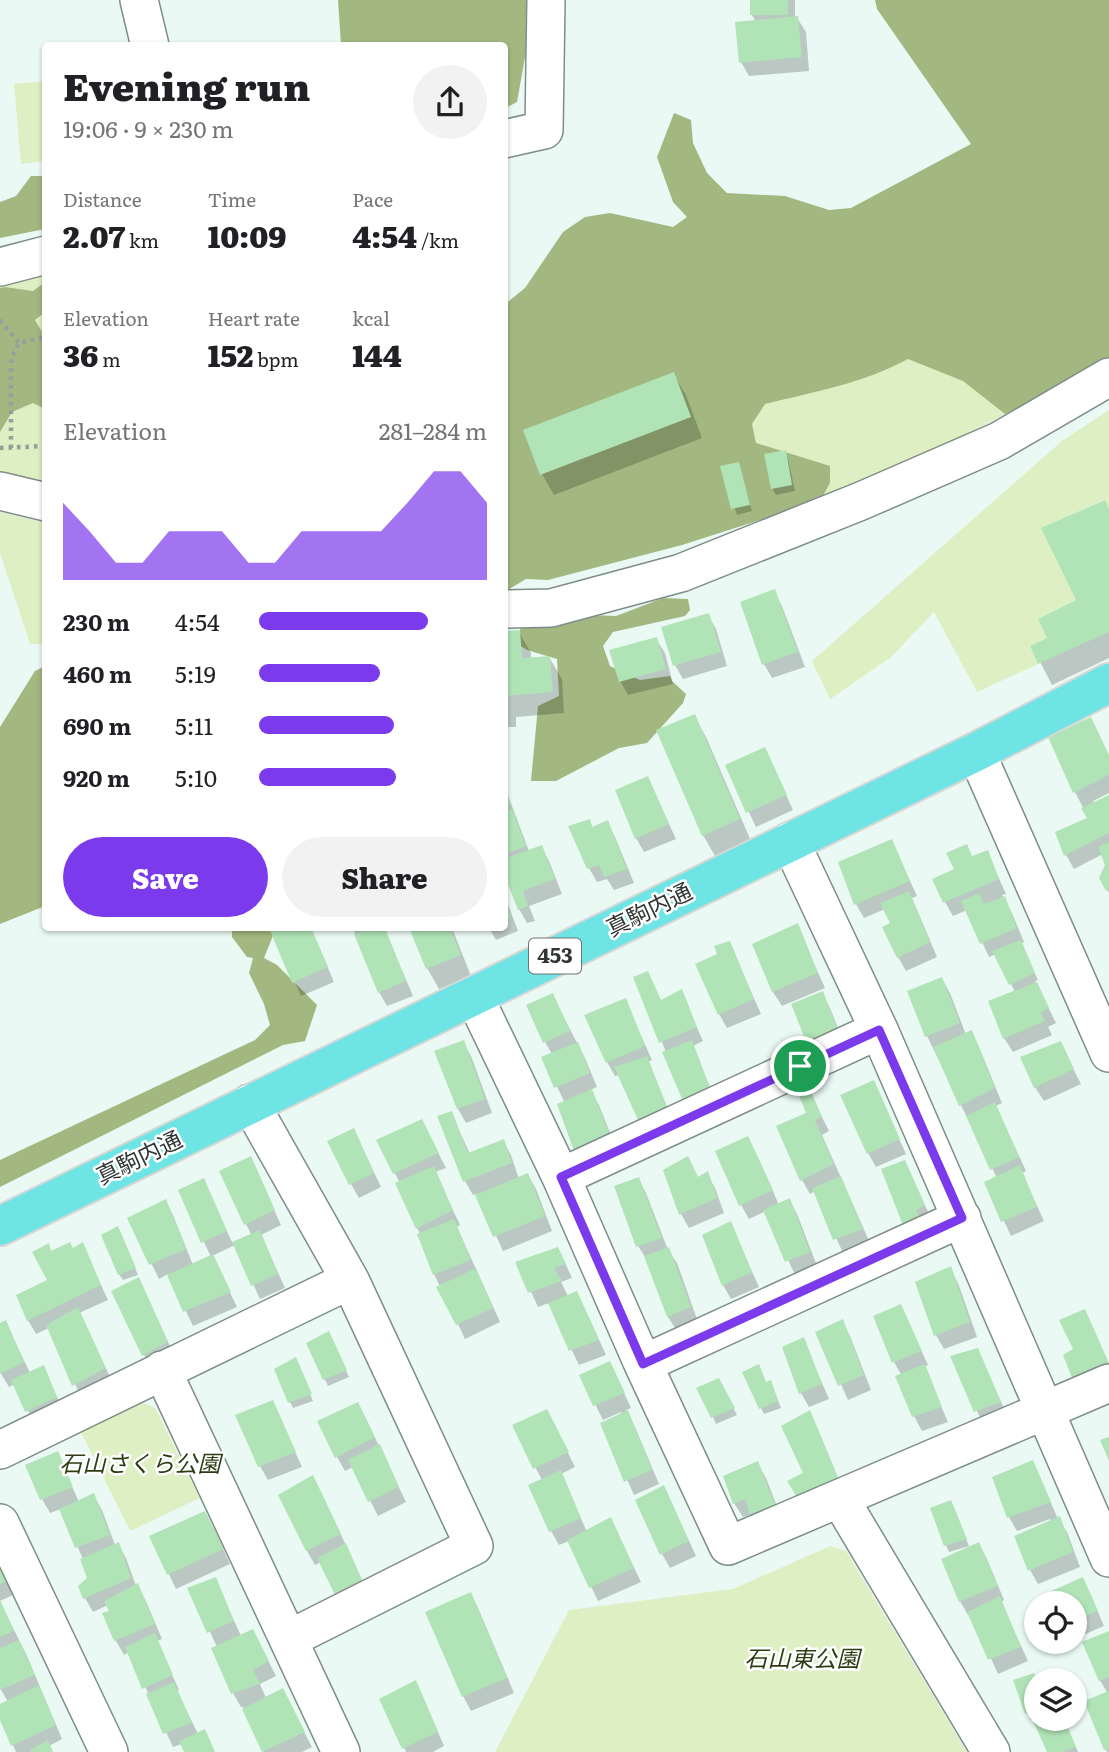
<!DOCTYPE html>
<html lang="en">
<head>
<meta charset="utf-8">
<style>
	body { margin:0; font-family:Literata,"Noto Sans JP",serif; background:#f2f2f2; color:#202124; height:100vh; display:flex; flex-direction:column; font-size:26px; white-space:nowrap }
	* { box-sizing:border-box; margin:0 }
	p { font-size:23px; color:#757577 }
	.icon { flex:none; width:38px; height:38px; fill:none; stroke:currentColor; stroke-width:2; stroke-linecap:round; stroke-linejoin:round }
	.map { position:relative; flex:1; overflow:hidden }
	.panel { position:absolute; left:42px; top:42px; width:466px; height:889px; display:flex; flex-direction:column; background:#fff; border-radius:7px; box-shadow:0 2px 5px #0004 }
	.panel>* { flex:none }
	.controls { position:absolute; left:1024px; top:1591px; display:grid; gap:14px }
	.controls a { display:grid; place-items:center; width:63px; height:63px; border-radius:50%; background:#fff; box-shadow:0 2px 5px #0004; font-size:35px }
	.pin { position:absolute; display:grid; place-items:center; width:60px; height:60px; color:#fff; margin:-30px; border:4px solid #fff; border-radius:50%; box-shadow:0 2px 7px #0007 }
	.round { display:grid; place-items:center; flex:none; width:74px; height:74px; border-radius:37px; background:#f2f2f2 }
	.head { display:flex; align-items:center; justify-content:space-between; height:119px; padding:0 21px }
	h1 { font-size:38px; font-weight:800; line-height:52px }
	.metrics { display:grid; grid-template-columns:repeat(3,1fr); gap:10px; height:119px; padding:7px 21px }
	.metrics div { display:grid; align-content:center }
	.metrics b { font-size:30px; font-weight:800 }
	.metrics small { font-size:19px; font-weight:400 }
	.metrics p { font-size:19px }
	.chart { height:196px; padding:14px 21px }
	.chart p { display:flex; justify-content:space-between }
	.chart svg { width:100%; height:126px; margin-top:7px; fill:#7c3aed; opacity:.7 }
	.action { display:flex; gap:14px; margin-top:auto; padding:14px 21px }
	.action a { flex:1; height:80px; border-radius:42px; background:#7c3aed; color:#fff; font-size:28px; font-weight:800; line-height:80px; text-align:center }
	.action a+a { background:#f2f2f2; color:#202124 }
	ul { padding:0 21px; list-style:none; font-size:23px }
	li { display:grid; grid-template-columns:112px 84px 1fr; align-items:center; height:52px }
	li i { height:18px; border-radius:9px; background:#7c3aed }
	.map>svg:first-child { display:block }
	.green { fill:#deefc3 }
	.forest { fill:#a3b880 }
	.shadow { fill:#0003 }
	.building { fill:#b0e3b6 }
	.lines { fill:none; stroke-linecap:round; stroke-linejoin:round }
	.minor-casing { stroke:#7f8d88; stroke-width:40 }
	.highway-casing { stroke:#d6d7d6; stroke-width:42 }
	.path { stroke:#95a09c; stroke-width:4.5; stroke-dasharray:3.5 5; stroke-linecap:butt }
	.minor { stroke:#fff; stroke-width:37 }
	.highway { stroke:#6ee5e4; stroke-width:38 }
	.route-casing { stroke:#fff; stroke-width:14 }
	.route { stroke:#7c3aed; stroke-width:9 }
	.labels { text-anchor:middle; stroke-width:5; stroke-linejoin:round; paint-order:stroke }
	.shield { fill:#fff; stroke:#6e7271; stroke-width:2 }
	.shield-label { font-size:21px; font-weight:bold; fill:#303634 }
	.street-label { font-size:23px; fill:#303634; stroke:#fff }
	.park-label { font-size:23px; font-style:italic; fill:#2f3c12; stroke:#fff }
</style>
</head>
<body>
<div class="map">
<svg width="1109" height="1752" viewBox="0 0 1109 1752">
	<rect width="100%" height="100%" fill="#eaf9f3"/>
	<path class="green" d="M45 81V161L21 164 14 84Z
		M45 271V486L0 475V283Z
		M887 356 921 357 969 378 1005 414C946 447 883 474 820 501L755 452 744 407Z
		M1109 410V509L1104 500 1042 528 1076 600 1038 619 1047 638 1030 646 1038 664 977 692 934 612 891 657 830 699 812 661 1062 441Z
		M0 512 45 523V644H30L0 553Z
		M142 1402 155 1408 200 1498 130 1531 80 1430Z
		M830 1546 846 1551 967 1752H495L569 1610 733 1589Z"/>
	<path class="forest" d="M338 0H528V41L517 102 504 109V46L341 45Z
		M875 0H1109V361L1005 414 963 381 908 359C864 383 814 392 765 404L752 424 756 443 830 466V483L820 501 682 545 548 580 526 579 504 592V305L525 288 563 232 585 217 610 213 673 227 687 217 673 202 657 157 674 113 691 120 693 143 707 173 727 193 785 196 829 210 851 208 971 144 877 9Z
		M31 176H45V229L0 238V202L16 196Z
		M45 282V312L35 320 45 337V409L33 403 12 412 0 432V288L5 287 33 291Z
		M663 598 688 599 690 610 685 616 613 632 603 646 610 666 640 680 670 676 672 681 686 694 683 703 647 743 619 748 556 781H531L538 706 559 696 557 659 527 650 513 641 525 622 590 615 616 616Z
		M45 666V906L0 924V727L35 671Z
		M232 928H276L264 958 277 965 317 1005 305 1041 283 1045 0 1187V1160L255 1040 270 1025 264 1004 249 973 253 958 247 957 232 937Z"/>
	<path class="shadow" d="M752 0H795V18H797L806 32 809 71 749 76 741 62 756 22 752 15Z
		M673 374 686 395 702 438 554 495 542 474Z
		M785 452 788 458 795 491 776 495 772 488Z
		M738 464 752 511 737 515 722 468Z
		M1109 511V658L1052 685 1032 646 1049 638 1078 600Z
		M774 592 782 606 805 667 772 678 764 664Z
		M708 615 716 629 727 666 683 679 675 665Z
		M519 632 531 653V659L549 657 562 679 564 713 516 717V727H504V633Z
		M656 639 665 653 673 684 628 695 620 681Z
		M694 716 706 737 751 841 715 856 703 835Z
		M1109 756V793L1093 801 1094 804 1109 797V893L1101 878 1107 865 1103 854 1074 869 1066 855 1089 819 1075 792Z
		M772 764 793 810 756 827 727 766Z
		M648 778 676 839 644 852 636 838Z
		M504 785 529 851 541 847 549 861 562 894 529 906 535 921 527 923 519 909 504 869Z
		M589 821 593 828 607 823 615 837 634 883 614 890 607 879 597 882 589 868Z
		M891 841 917 896 912 898 937 957 906 971 898 957 892 923 885 909 864 918 856 904Z
		M987 852 1006 894 1002 895 1012 913 1024 942 1021 944 1038 980 1035 981 1056 1023 1048 1027 1052 1035 1013 1052 1004 1038 1015 992 996 954 989 957 967 910 953 916 945 902 956 870Z
		M504 894 518 931 496 940 489 928H504Z
		M797 926 825 988 782 1006 773 992 755 945Z
		M271 928H311L334 982 301 996Z
		M353 928H384L413 996 387 1006 379 992Z
		M411 928H452L471 976 439 989 427 968Z
		M729 943 761 1014 727 1028 719 1014Z
		M635 978 661 1001 681 992 703 1041 693 1046 723 1119 666 1052Z
		M942 979 950 993 966 1035 971 1032 979 1047 1002 1103 996 1106 1026 1171 1022 1173 1044 1221 1011 1236 986 1183 997 1178 927 1036Z
		M822 994 830 1008 848 1053 793 1005Z
		M625 1000 652 1060 648 1062 682 1142 672 1145 619 1075 615 1076 607 1062Z
		M560 1010 585 1058 597 1087 590 1090 599 1105 620 1158 565 1103 543 1058 552 1054 545 1042Z
		M463 1042 471 1056 492 1113 466 1123 458 1109Z
		M1060 1043 1081 1084 1044 1101 1035 1087Z
		M873 1082 906 1154 876 1167 868 1153Z
		M809 1091 829 1131 822 1135 870 1243 843 1253 815 1191 810 1194 802 1180Z
		M451 1113 470 1154 503 1141 511 1155 519 1179 528 1175 536 1189 552 1231 503 1251 477 1194 473 1195 465 1181 440 1117Z
		M429 1135 446 1168 435 1172 460 1225 457 1227 500 1322 465 1339 434 1274 420 1234 397 1184 400 1183 378 1141Z
		M361 1145 381 1187 359 1198 351 1184Z
		M756 1153 779 1205 789 1200 797 1214 817 1266 795 1275 766 1211 749 1219 741 1205Z
		M250 1158 281 1225 261 1235 285 1288 260 1299 235 1245 212 1256 237 1307 193 1326 168 1274 159 1279 129 1218 165 1201 173 1215 193 1265 211 1257 180 1191 203 1180 233 1244 252 1236 246 1224Z
		M904 1162 932 1220 914 1242Z
		M707 1174 715 1188 724 1213 689 1228 681 1214 698 1179Z
		M638 1179 646 1193 668 1250 677 1263 698 1322 677 1331 668 1317 647 1260 638 1246Z
		M730 1223 759 1287 731 1299 723 1285Z
		M121 1235 138 1275 123 1280 119 1274Z
		M82 1244 108 1300 79 1313 113 1383 82 1399 49 1328 36 1334 28 1320 49 1281 48 1246 52 1253 73 1250Z
		M518 1263H565L572 1278 561 1282 568 1296 584 1307 606 1355 579 1365 549 1303 538 1307Z
		M950 1269 958 1283 977 1337 944 1349 936 1335Z
		M146 1294 175 1357 152 1369 144 1355Z
		M901 1307 928 1365 924 1367 948 1422 922 1431 914 1416 898 1377 902 1376 894 1362Z
		M1084 1311 1109 1364V1378L1082 1391 1073 1377 1076 1350Z
		M842 1322 850 1336 871 1390 848 1400 818 1333Z
		M6 1323 30 1373 43 1367 64 1412 35 1425 15 1384 9 1387 0 1372V1325Z
		M332 1340 349 1377 328 1386 308 1344Z
		M803 1340 829 1399 809 1407 801 1393 784 1348Z
		M977 1350 1008 1417 984 1426 952 1357Z
		M297 1363 313 1401 293 1408 290 1402Z
		M581 1376 617 1378 631 1408 626 1410 635 1427 659 1484 634 1495 602 1424 622 1415 621 1412 603 1420Z
		M719 1381 737 1415 716 1424 713 1417Z
		M771 1382 781 1408 764 1414 761 1408 766 1384Z
		M272 1402 302 1467 268 1480 260 1466Z
		M366 1419 406 1502 378 1516 353 1467 345 1471 337 1457Z
		M554 1425 575 1467 561 1474 587 1532 611 1520 641 1582 598 1601 569 1541 559 1545 551 1531 530 1486 542 1480 514 1426Z
		M57 1454 79 1502 94 1496 102 1510 115 1545 118 1544 126 1558 136 1586 145 1599 162 1639 157 1641 179 1690 177 1691 198 1734 214 1752H186L182 1744 173 1747 129 1652 124 1655 116 1641 104 1614 112 1612 108 1605 93 1612 85 1598 89 1578 83 1559 61 1509 50 1513 42 1499Z
		M1033 1462 1058 1519 1067 1532 1080 1567 1038 1584 1030 1570 1052 1522 1050 1519 1017 1531 1009 1517Z
		M758 1464 766 1478 783 1522 752 1514 743 1517 734 1503Z
		M664 1487 696 1556 670 1568 662 1554Z
		M321 1492 370 1597 344 1608 321 1562 315 1565 307 1551 280 1495Z
		M954 1508 969 1546 949 1552 946 1545Z
		M213 1527 230 1564 176 1589 151 1537Z
		M979 1545 987 1559 1004 1600 1001 1602 1028 1661 998 1674 971 1614 968 1615 960 1601Z
		M0 1563 15 1594 0 1601Z
		M215 1579 241 1636 260 1645 276 1676 260 1684 266 1698 290 1705 312 1747 302 1752H264L243 1707H241L233 1693 217 1647 190 1589Z
		M1090 1593 1104 1626 1074 1639V1603H1043Z
		M470 1594 478 1608 514 1693 471 1711 463 1696Z
		M0 1602 27 1656 62 1739 49 1746 52 1752H16L0 1715V1706L8 1702 0 1688Z
		M1109 1633V1752H1107L1087 1702 1108 1694 1100 1680Z
		M1036 1680V1718H1063L1078 1752H1049L1034 1719 1031 1720 1027 1713Z
		M423 1697 444 1746 433 1752H406L382 1699Z"/>
	<path class="building" d="M750 0H788V15H750Z
		M798 16 802 57 739 63 735 22Z
		M674 372 691 417 540 475 523 430Z
		M786 450 792 485 771 489 764 454Z
		M739 462 750 505 731 509 720 466Z
		M1105 500 1109 509V632L1038 664 1030 646 1047 638 1038 619 1076 600 1041 528Z
		M775 589 798 652 762 665 740 602Z
		M709 613 721 652 673 666 661 627Z
		M520 630 522 658 550 656 553 692 504 696V631Z
		M657 637 666 669 619 682 609 650Z
		M695 714 740 819 702 836 656 730Z
		M1091 717 1109 755V775L1073 793 1048 737Z
		M765 747 787 795 746 813 725 765Z
		M648 776 669 824 635 839 615 790Z
		M504 788 511 805 504 808Z
		M1109 795V833L1064 856 1055 832 1087 818 1081 808Z
		M512 809 526 846 504 855V812Z
		M590 819 592 827 608 820 627 869 604 877 599 865 587 869 568 826Z
		M892 839 910 881 854 905 838 862Z
		M1109 842V889L1106 891 1099 878 1105 865 1098 847Z
		M967 844 972 856 988 850 999 879 943 903 932 879 954 869 946 853Z
		M542 845 555 879 523 891 528 906 518 910 504 874V859Z
		M909 891 930 942 897 958 882 927 890 923 880 903Z
		M979 893 984 904 1005 896 1017 928 980 944 961 901Z
		M504 898 511 917 504 920Z
		M798 923 818 973 772 992 752 944Z
		M269 928H311L328 967 292 983Z
		M371 928H385L406 981 378 993 354 934Z
		M409 928H450L461 955 426 969Z
		M1021 940 1035 973 1009 985 992 951Z
		M730 941 754 999 718 1015 695 964 717 954 714 946Z
		M648 971 661 1000 682 989 697 1027 659 1043 633 977Z
		M942 977 960 1023 925 1037 907 991Z
		M1037 982 1049 1008 1041 1012 1045 1021 1003 1039 988 1001Z
		M823 991 841 1039 810 1051 791 1004Z
		M553 993 570 1031 543 1043 526 1005Z
		M626 998 645 1046 606 1063 584 1015Z
		M972 1030 995 1088 959 1106 933 1047Z
		M464 1040 485 1099 457 1109 434 1051Z
		M692 1040 716 1104 689 1115 662 1052Z
		M1061 1041 1074 1069 1034 1088 1020 1057Z
		M578 1042 590 1073 554 1088 541 1057Z
		M647 1056 675 1127 639 1122 614 1067Z
		M874 1080 900 1139 867 1154 840 1095Z
		M592 1089 613 1143 577 1159 557 1104Z
		M810 1089 822 1117 815 1120 834 1164 800 1181 776 1126 806 1113 798 1093Z
		M995 1102 1019 1157 990 1170 966 1116Z
		M452 1111 468 1153 504 1139 512 1163 463 1182 437 1116Z
		M422 1119 439 1153 393 1174 376 1140Z
		M354 1128 374 1173 349 1185 327 1141Z
		M748 1136 773 1190 739 1206 715 1151Z
		M251 1156 275 1210 244 1225 219 1171Z
		M688 1156 698 1177 708 1171 717 1198 679 1215 663 1170Z
		M905 1160 925 1205 916 1211 921 1221 904 1228 881 1169Z
		M1020 1165 1037 1207 1001 1222 984 1182Z
		M434 1166 453 1210 416 1229 395 1183Z
		M528 1173 545 1216 493 1237 475 1195Z
		M841 1176 863 1229 833 1240 812 1188Z
		M639 1177 662 1238 636 1247 614 1186Z
		M204 1178 227 1231 201 1243 178 1190Z
		M790 1198 810 1252 785 1262 763 1210Z
		M166 1199 186 1249 149 1265 127 1218Z
		M454 1219 471 1260 433 1275 417 1234Z
		M731 1221 752 1272 722 1286 702 1235Z
		M118 1226 136 1268 118 1275 101 1235Z
		M260 1230 278 1274 251 1286 232 1242Z
		M70 1242 73 1248 83 1242 101 1285 27 1321 16 1295 47 1280 32 1252 49 1243 51 1251Z
		M558 1247 566 1264 554 1268 562 1281 528 1293 515 1262Z
		M669 1247 691 1307 667 1317 644 1256Z
		M213 1254 231 1292 183 1312 167 1275Z
		M951 1266 970 1322 934 1336 915 1282Z
		M476 1268 493 1308 456 1325 436 1287Z
		M139 1277 168 1342 142 1356 111 1291Z
		M577 1291 599 1340 569 1351 548 1303Z
		M901 1304 922 1351 892 1363 873 1316Z
		M78 1307 106 1368 72 1386 46 1325Z
		M1085 1309 1108 1361 1072 1378 1063 1355 1073 1349 1059 1320Z
		M843 1319 864 1375 838 1386 815 1332Z
		M6 1320 24 1362 0 1374V1323Z
		M329 1331 347 1370 323 1380 306 1343Z
		M804 1337 822 1384 799 1394 782 1347Z
		M978 1348 1001 1402 974 1412 950 1356Z
		M296 1357 312 1394 288 1403 274 1369Z
		M610 1361 625 1393 593 1406 579 1375Z
		M759 1364 766 1382 771 1380 778 1401 759 1409 742 1372Z
		M925 1364 942 1407 912 1417 895 1376Z
		M44 1365 57 1397 25 1412 11 1380Z
		M719 1378 735 1408 711 1418 696 1388Z
		M273 1400 296 1452 258 1467 235 1415Z
		M358 1402 375 1437 335 1458 317 1421Z
		M547 1409 569 1452 533 1469 512 1425Z
		M628 1410 652 1470 624 1482 600 1423Z
		M810 1410 840 1482 800 1502 787 1481 803 1473 781 1426Z
		M1109 1437V1461L1100 1440Z
		M380 1444 399 1487 368 1502 348 1460Z
		M58 1451 73 1487 40 1500 25 1465Z
		M1033 1460 1051 1502 1007 1518 992 1477Z
		M758 1461 776 1507 751 1518 745 1499 733 1504 723 1476Z
		M561 1470 581 1518 549 1532 528 1485Z
		M313 1475 341 1534 306 1551 278 1495Z
		M664 1485 689 1541 660 1555 635 1500Z
		M94 1493 110 1535 75 1548 59 1509Z
		M951 1500 967 1539 944 1546 930 1508Z
		M205 1511 224 1549 167 1575 149 1536Z
		M1060 1516 1073 1552 1028 1571 1014 1536Z
		M611 1517 634 1568 589 1588 567 1540Z
		M119 1542 131 1578 83 1599 78 1586 87 1578 80 1559Z
		M979 1542 998 1586 959 1602 941 1559Z
		M346 1543 363 1583 335 1595 317 1558Z
		M0 1562 9 1580 0 1584Z
		M216 1577 234 1621 207 1633 187 1588Z
		M1083 1577 1098 1611 1074 1621V1603H1041L1038 1597Z
		M138 1583 155 1624 114 1641 102 1613 109 1611 104 1601Z
		M471 1592 507 1678 462 1697 425 1612Z
		M1000 1596 1021 1647 988 1660 967 1612Z
		M0 1600 14 1631 0 1637Z
		M253 1629 269 1661 253 1670 260 1684 231 1694 211 1648Z
		M1109 1631V1677L1099 1681 1082 1642Z
		M155 1633 173 1675 142 1689 125 1647Z
		M19 1640 35 1675 0 1690V1648Z
		M1034 1673 1037 1680 1036 1711 1025 1714 1013 1680Z
		M416 1680 438 1732 402 1749 379 1699Z
		M174 1682 192 1723 163 1734 146 1694Z
		M39 1685 56 1725 11 1746 0 1720V1704Z
		M283 1688 305 1732 262 1752 242 1709Z
		M1109 1691V1749L1104 1750 1084 1701Z
		M1039 1718H1064L1076 1747 1063 1752H1047L1033 1721Z
		M205 1729 215 1752H184L179 1741Z
		M48 1740 53 1752H31L30 1750Z"/>
	<g class="lines">
		<g class="minor-casing">
			<path id="minor" d="M139 0 150 46
				M504 139 544 130 546 0
				M0 267 46 255
				M0 491 46 502
				M504 609 551 608 681 573 861 501 999 441 1109 377
				M976 752 1109 1053
				M790 841 879 1030 1109 1558
				M474 996 561 1177 643 1364 728 1546 1109 1383
				M250 1103 350 1280 474 1546 289 1639
				M561 1177 879 1030
				M643 1364 962 1218
				M162 1370 341 1752
				M0 1450 350 1280
				M840 1499 991 1752
				M0 1523 109 1752"/>
		</g>
		<g class="highway-casing">
			<path id="highway" d="M0 1226 976 752 1109 683"/>
		</g>
		<path class="path" d="M0 320 19 343
			M0 448 46 446
			M11 448V358L19 343 46 337"/>
		<use href="#minor" class="minor"/>
		<use href="#highway" class="highway"/>
	</g>
	<g class="lines">
		<g class="route-casing">
			<path id="route" d="M879 1030 962 1218 643 1364 561 1177Z"/>
		</g>
		<use href="#route" class="route"/>
	</g>
	<g class="labels">
		<rect class="shield" x="529" y="938.5" width="52" height="35" rx="5"/>
		<g class="shield-label">
			<text x="555" y="963">453</text>
		</g>
		<g class="street-label">
			<text transform="translate(649 910) rotate(-26)" y="8">真駒内通</text>
			<text transform="translate(139 1158) rotate(-26)" y="8">真駒内通</text>
		</g>
		<g class="park-label">
			<text x="140" y="1472">石山さくら公園</text>
			<text x="802" y="1667">石山東公園</text>
		</g>
	</g>
</svg>
<div class="controls">
<a><svg class="icon" aria-label="locate" viewBox="0 0 24 24"><circle cx="12" cy="12" r="6"/><path d="M12 2v4M12 18v4M2 12h4M18 12h4"/></svg></a>
<a><svg class="icon" aria-label="layers" viewBox="0 0 24 24"><path d="M12 4l9 5-9 5-9-5zM3 14l9 5 9-5"/></svg></a>
</div>
<div class="pin" style="left:800px;top:1066px;background:#1e9e55"><svg class="icon" aria-label="arrive" viewBox="0 0 24 24"><path d="M6 21V4h12l-3 4 3 4H6"/></svg></div>
<section class="panel">
<div class="head"><div><h1>Evening run</h1><p>19:06 · 9 × 230 m</p></div><a class="round"><svg class="icon" aria-label="share" viewBox="0 0 24 24"><path d="M12 15V3M7 8l5-5 5 5M5 13v7h14v-7"/></svg></a></div>
<div class="metrics">
<div><p>Distance</p><b>2.07<small> km</small></b></div>
<div><p>Time</p><b>10:09</b></div>
<div><p>Pace</p><b>4:54<small> /km</small></b></div>
</div>
<div class="metrics">
<div><p>Elevation</p><b>36<small> m</small></b></div>
<div><p>Heart rate</p><b>152<small> bpm</small></b></div>
<div><p>kcal</p><b>144</b></div>
</div>
<div class="chart"><p><span>Elevation</span>281–284 m</p>
<svg viewBox="0 0 160 44" preserveAspectRatio="none"><path d="M0 44V17L10 27L20 38L30 38L40 27L50 27L60 27L70 38L80 38L90 27L100 27L110 27L120 27L130 17L140 6L150 6L160 17V44z"/></svg>
</div>
<ul>
<li><b>230 m</b>4:54<i style="width:74%"></i></li>
<li><b>460 m</b>5:19<i style="width:53%"></i></li>
<li><b>690 m</b>5:11<i style="width:59%"></i></li>
<li><b>920 m</b>5:10<i style="width:60%"></i></li>
</ul>
<div class="action"><a>Save</a><a>Share</a></div>
</section>
</div>
</body>
</html>
